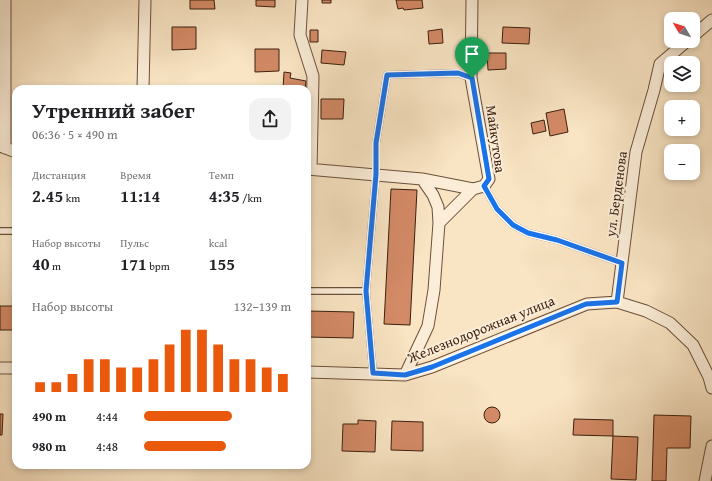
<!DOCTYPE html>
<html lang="ru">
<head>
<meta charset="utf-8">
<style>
	body { margin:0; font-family:"Gentium Book Plus",serif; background:#f2f2f2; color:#202124; height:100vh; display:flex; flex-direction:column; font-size:15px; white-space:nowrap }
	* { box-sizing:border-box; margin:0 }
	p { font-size:13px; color:#757577 }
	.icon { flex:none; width:22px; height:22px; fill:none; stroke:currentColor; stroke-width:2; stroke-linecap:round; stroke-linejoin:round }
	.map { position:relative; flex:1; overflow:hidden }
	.panel { position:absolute; left:12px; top:85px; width:299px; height:384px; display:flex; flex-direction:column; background:#fff; border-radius:12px; box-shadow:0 2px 6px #0003 }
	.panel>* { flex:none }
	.needle { width:26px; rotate:309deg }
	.tools { position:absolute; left:664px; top:12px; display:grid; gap:8px }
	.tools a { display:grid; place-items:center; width:36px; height:36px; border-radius:8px; background:#fff; box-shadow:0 2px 6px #0003; font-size:20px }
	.pin { position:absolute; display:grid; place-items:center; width:34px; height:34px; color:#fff; margin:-41px -17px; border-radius:50% 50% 50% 0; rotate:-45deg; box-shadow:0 0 4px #0007 }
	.pin .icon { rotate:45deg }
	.round { display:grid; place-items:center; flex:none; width:42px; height:42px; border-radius:12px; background:#f2f2f2 }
	.headline { display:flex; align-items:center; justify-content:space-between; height:68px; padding:0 20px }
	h1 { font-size:22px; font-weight:700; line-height:30px }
	.stats { display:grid; grid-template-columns:repeat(3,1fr); gap:6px; height:68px; padding:4px 20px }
	.stats div { display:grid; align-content:center }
	.stats b { font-size:17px; font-weight:700 }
	.stats small { font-size:11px; font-weight:400 }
	.stats p { font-size:11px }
	.chart { height:112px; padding:8px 20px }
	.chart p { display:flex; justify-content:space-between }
	.chart svg { width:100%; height:72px; margin-top:4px; stroke:#ea580c; stroke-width:6 }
	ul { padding:0 20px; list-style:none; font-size:13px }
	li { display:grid; grid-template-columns:64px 48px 1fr; align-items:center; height:30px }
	li i { height:10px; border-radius:5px; background:#ea580c }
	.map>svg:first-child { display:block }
	.building { fill:#d38a66; stroke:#3b1f0d }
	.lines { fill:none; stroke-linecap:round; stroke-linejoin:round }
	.lane-casing { stroke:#6a503a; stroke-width:8 }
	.street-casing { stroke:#6a503a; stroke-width:13 }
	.lane { stroke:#fbedd8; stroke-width:5.5 }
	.street { stroke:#fbedd8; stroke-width:11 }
	.route-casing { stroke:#fff; stroke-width:8 }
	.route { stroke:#1a73e8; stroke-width:5 }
	.labels { text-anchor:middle; stroke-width:4; stroke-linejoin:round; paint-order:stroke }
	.street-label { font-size:14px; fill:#3b1f0d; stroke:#fbedd8 }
</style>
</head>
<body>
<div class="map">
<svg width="712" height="481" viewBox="0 0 712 481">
	<rect width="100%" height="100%" fill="#f9e4c3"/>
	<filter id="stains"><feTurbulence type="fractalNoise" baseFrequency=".005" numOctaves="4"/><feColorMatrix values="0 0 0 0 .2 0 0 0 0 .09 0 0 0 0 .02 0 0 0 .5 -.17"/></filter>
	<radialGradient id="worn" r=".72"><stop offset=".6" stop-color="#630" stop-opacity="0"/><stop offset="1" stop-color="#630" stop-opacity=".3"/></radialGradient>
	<path class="building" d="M190 0H214L215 9H190Z
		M256 0H275V7L256 6Z
		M322 0H331V3H322Z
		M396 0H422L423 8 404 10 403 8 398 9Z
		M172 27H196V49L172 50Z
		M503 27 530 28 529 44 502 43Z
		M442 29 443 43 429 44 428 31Z
		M310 30H318V42H310Z
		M255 49H279V71L255 72Z
		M322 50 346 52 344 65 321 63Z
		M487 53H506V69L488 70Z
		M284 72 291 73 290 78 306 81 305 89H283Z
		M321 99H344L343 119H321Z
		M564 109 568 132 550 136 546 113Z
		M544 120 546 131 533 134 531 123Z
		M391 189 417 190 410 325 384 324Z
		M0 306H16V330H0Z
		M307 311 354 312 353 338 307 337Z
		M484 415a8 8 0 1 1 16 0a8 8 0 1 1-16 0Z
		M0 414H3L2 435H0Z
		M654 415 691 416 690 448H667L666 481H652Z
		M574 419 613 420V436L573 435Z
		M358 420 376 421 375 452 342 451 343 424H358Z
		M392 421 423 422V451L391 450Z
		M613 436 638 437 636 480 611 479Z"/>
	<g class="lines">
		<g class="lane-casing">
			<path id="lane" d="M484 186 497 209 513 225 528 233 557 240 622 263
				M0 231H16
				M307 291H366
				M373 373 366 291 376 174V143L387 75 458 73 471 78"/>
		</g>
		<g class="street-casing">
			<path id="street" d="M5 0V148
				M302 0 300 35 313 76 311 169
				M693 36 712 20
				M143 89 145 0
				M0 146 16 152
				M307 169 422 179 473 189 484 186 489 179 471 78 472 0
				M439 223 473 189
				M617 302 636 152 654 90 660 64 687 41
				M0 368H16
				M307 372 405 375 432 367 587 304 617 302 646 311 670 323 693 345 709 377 712 388
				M405 375 428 326 434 290 439 223 438 207 433 195 422 179
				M705 481 712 446"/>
		</g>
		<use href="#lane" class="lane"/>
		<use href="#street" class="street"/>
	</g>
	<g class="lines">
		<g class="route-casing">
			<path id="route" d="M458 73 472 78 489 179 484 186 497 209 513 225 528 233 557 240 622 263 617 302 586 304 432 367 405 375 373 373 366 291 376 174V143L387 75Z"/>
		</g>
		<use href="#route" class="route"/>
	</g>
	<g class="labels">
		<g class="street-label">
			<text transform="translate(496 139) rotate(82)" y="5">Майкутова</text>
			<text transform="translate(616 194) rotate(-82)" y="5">ул. Берденова</text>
			<text transform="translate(481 329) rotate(-22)" y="5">Железнодорожная улица</text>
		</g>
	</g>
	<rect width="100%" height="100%" filter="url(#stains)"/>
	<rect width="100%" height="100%" fill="url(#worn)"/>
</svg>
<div class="tools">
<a><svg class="needle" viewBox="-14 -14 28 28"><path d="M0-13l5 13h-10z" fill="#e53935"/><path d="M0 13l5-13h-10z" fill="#757577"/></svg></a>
<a><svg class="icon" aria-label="layers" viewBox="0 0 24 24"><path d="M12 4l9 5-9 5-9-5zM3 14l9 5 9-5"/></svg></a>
<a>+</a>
<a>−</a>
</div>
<div class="pin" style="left:472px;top:78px;background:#1e9e55"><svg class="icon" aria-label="arrive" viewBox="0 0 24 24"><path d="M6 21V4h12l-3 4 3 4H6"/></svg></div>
<section class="panel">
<div class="headline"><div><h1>Утренний забег</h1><p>06:36 · 5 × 490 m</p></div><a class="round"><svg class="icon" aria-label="share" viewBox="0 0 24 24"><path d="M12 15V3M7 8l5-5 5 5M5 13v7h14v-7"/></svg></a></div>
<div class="stats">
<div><p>Дистанция</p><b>2.45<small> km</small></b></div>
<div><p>Время</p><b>11:14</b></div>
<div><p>Темп</p><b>4:35<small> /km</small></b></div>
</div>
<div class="stats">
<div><p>Набор высоты</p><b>40<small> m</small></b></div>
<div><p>Пульс</p><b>171<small> bpm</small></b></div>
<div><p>kcal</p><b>155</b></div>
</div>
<div class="chart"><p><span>Набор высоты</span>132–139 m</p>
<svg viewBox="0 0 160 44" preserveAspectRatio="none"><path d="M5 44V38M15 44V38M25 44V33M35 44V24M45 44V24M55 44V29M65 44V29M75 44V24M85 44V15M95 44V6M105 44V6M115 44V15M125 44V24M135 44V24M145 44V29M155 44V33"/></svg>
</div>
<ul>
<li><b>490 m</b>4:44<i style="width:60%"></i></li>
<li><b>980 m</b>4:48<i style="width:56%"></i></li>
</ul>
</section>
</div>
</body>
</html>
